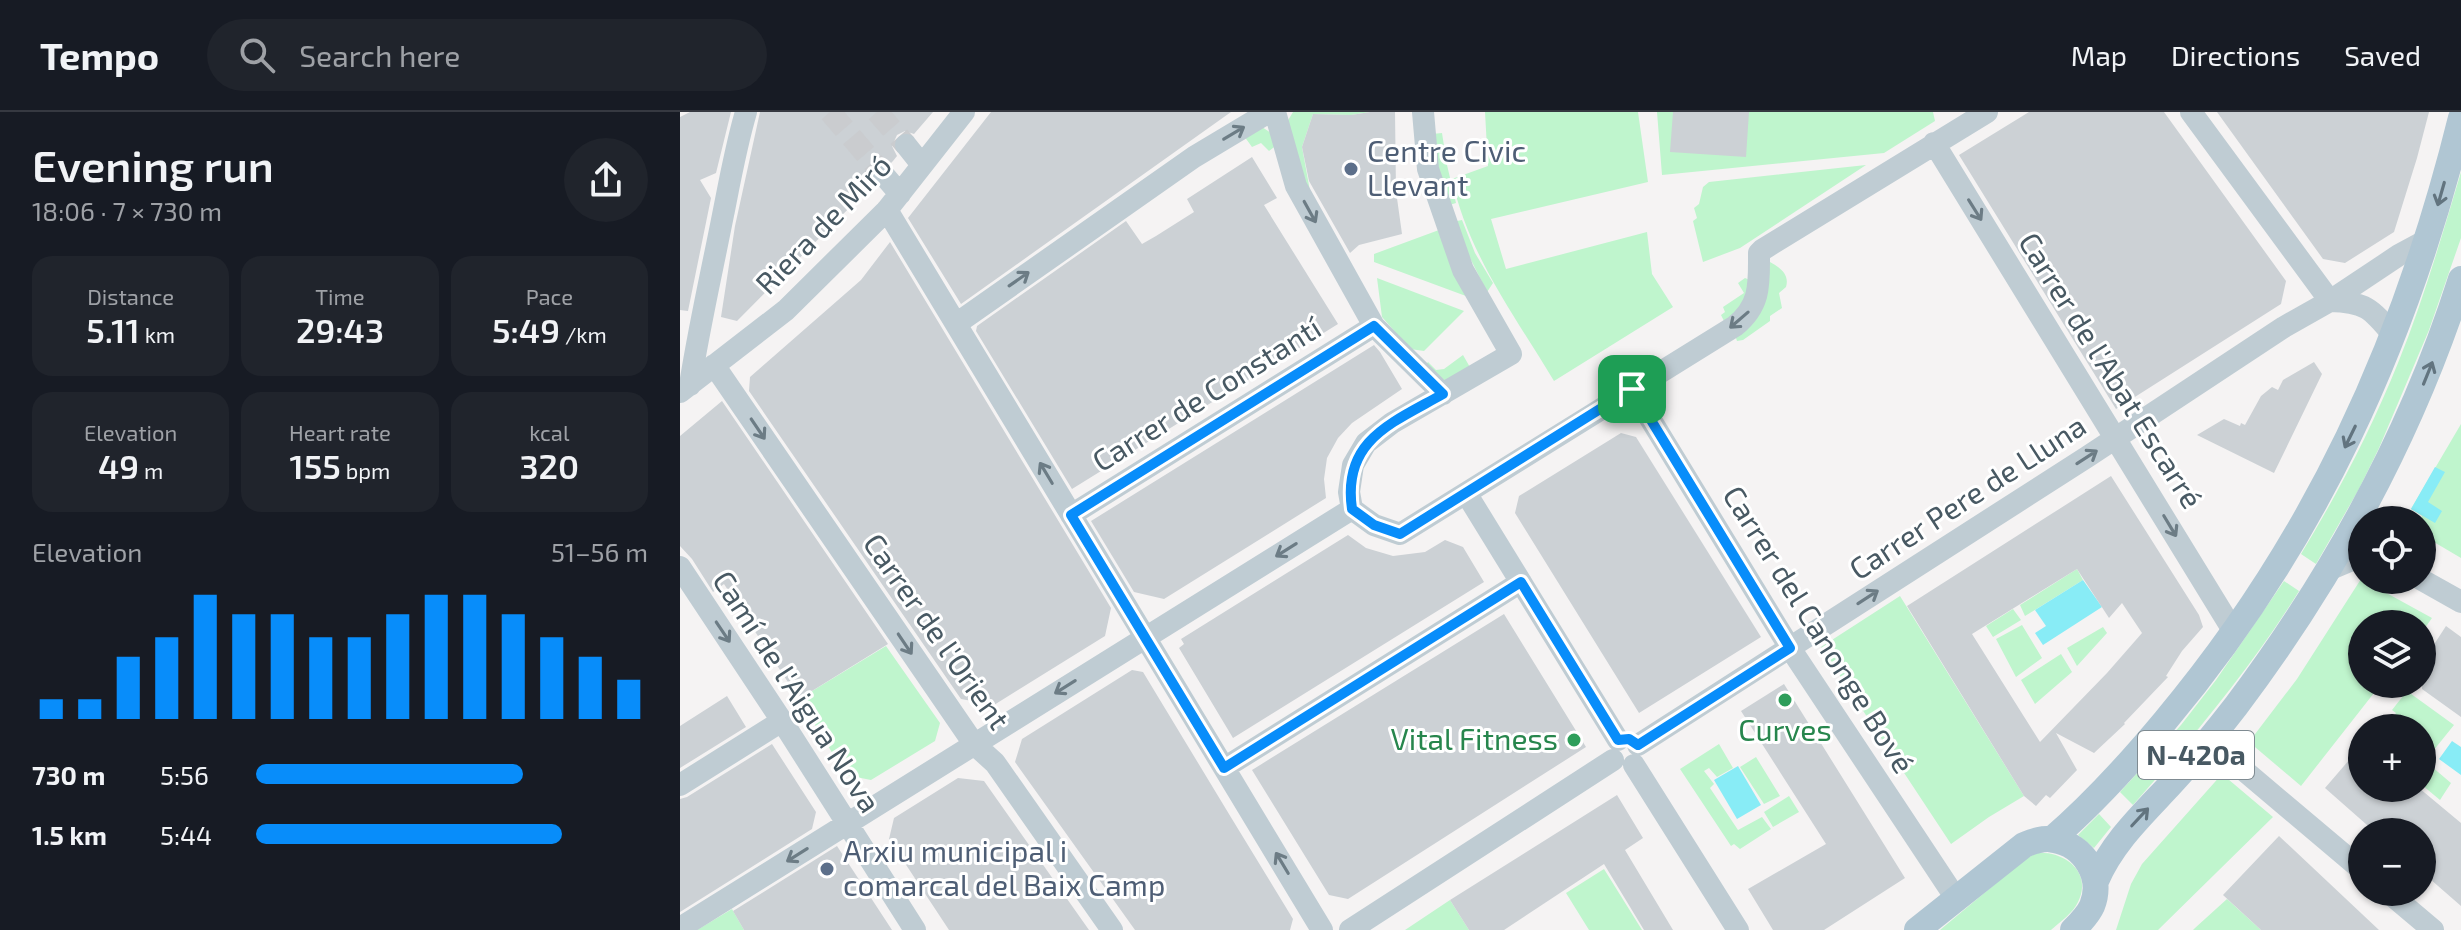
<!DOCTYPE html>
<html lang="en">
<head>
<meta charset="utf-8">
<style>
	body { margin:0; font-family:"Exo 2",sans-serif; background:#20242c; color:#f1f3f6; height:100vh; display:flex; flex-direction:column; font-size:30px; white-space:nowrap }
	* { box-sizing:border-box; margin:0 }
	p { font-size:26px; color:#9ea1a6 }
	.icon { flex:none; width:44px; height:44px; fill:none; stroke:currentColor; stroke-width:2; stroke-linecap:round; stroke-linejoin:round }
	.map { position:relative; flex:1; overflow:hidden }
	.panel { display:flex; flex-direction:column; background:#171b24; width:680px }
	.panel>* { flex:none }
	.tools { position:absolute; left:1668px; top:394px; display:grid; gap:16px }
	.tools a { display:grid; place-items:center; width:88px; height:88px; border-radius:50%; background:#171b24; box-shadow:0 2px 6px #0004; font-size:40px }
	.pin { position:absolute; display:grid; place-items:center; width:68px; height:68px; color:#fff; margin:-34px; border-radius:16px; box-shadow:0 4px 12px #0006 }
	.round { display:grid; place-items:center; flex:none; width:84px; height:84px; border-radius:42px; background:#20242c }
	.headline { display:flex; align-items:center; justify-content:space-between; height:136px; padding:0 32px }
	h1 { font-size:44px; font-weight:600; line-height:60px }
	.metrics { display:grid; grid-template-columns:repeat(3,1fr); gap:12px; height:136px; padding:8px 32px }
	.metrics div { display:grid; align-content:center; border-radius:20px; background:#20242c; text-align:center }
	.metrics b { font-size:34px; font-weight:600 }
	.metrics small { font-size:22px; font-weight:400 }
	.metrics p { font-size:22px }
	.chart { height:224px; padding:16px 32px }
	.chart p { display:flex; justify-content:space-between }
	.chart svg { width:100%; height:144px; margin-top:8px; stroke:#088dfa; stroke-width:6 }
	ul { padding:0 32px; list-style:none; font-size:26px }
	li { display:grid; grid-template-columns:128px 96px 1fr; align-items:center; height:60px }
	li i { height:20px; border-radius:10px; background:#088dfa }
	header { display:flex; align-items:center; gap:48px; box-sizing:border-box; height:112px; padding:0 40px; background:#171b24; border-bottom:2px solid #363941 }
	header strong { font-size:38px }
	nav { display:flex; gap:44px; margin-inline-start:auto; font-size:28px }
	.search { width:560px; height:72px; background:#20242c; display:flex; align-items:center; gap:20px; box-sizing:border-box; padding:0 28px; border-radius:44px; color:#9ea1a6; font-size:30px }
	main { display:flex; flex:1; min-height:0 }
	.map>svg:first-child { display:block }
	.green { fill:#bff5cd }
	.water { fill:#88ecf6 }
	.building { fill:#ccd1d5; fill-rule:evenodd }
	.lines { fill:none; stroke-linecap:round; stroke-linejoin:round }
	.minor-tunnel { stroke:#cacccf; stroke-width:22; stroke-dasharray:22 11; stroke-linecap:butt }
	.minor { stroke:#bfccd3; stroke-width:22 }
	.major { stroke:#b0c6d3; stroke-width:26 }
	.oneway { stroke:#6c7c85 }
	.oneway2 { stroke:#62747f }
	.route-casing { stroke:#fff; stroke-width:16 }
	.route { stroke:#088dfa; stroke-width:10 }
	.service-dot { fill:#5c6f8a; stroke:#fff; stroke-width:3 }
	.leisure-dot { fill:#2e9e5b; stroke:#fff; stroke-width:3 }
	.labels { text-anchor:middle; stroke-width:6; stroke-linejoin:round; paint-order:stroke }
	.shield { fill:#fff; stroke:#7f8b92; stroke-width:2 }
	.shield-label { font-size:28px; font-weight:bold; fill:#485963 }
	.service-label { font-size:30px; fill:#4e5e75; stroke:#fff; text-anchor:start }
	.street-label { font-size:30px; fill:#485963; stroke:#fff }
	.leisure-label { font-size:30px; fill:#27864d; stroke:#fff }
</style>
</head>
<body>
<header>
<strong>Tempo</strong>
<div class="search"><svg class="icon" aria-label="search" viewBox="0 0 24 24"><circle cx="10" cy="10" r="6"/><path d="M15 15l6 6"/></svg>Search here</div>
<nav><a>Map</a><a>Directions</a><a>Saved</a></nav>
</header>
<main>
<section class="panel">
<div class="headline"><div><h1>Evening run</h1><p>18:06 · 7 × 730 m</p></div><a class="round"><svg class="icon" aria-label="share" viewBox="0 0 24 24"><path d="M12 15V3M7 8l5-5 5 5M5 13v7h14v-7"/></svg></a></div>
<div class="metrics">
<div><p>Distance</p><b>5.11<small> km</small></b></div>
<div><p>Time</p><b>29:43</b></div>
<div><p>Pace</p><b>5:49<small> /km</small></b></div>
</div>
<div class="metrics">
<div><p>Elevation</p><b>49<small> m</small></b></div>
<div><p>Heart rate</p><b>155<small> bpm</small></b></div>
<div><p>kcal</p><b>320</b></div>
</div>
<div class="chart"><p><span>Elevation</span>51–56 m</p>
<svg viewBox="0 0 160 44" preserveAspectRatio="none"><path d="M5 44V38M15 44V38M25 44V25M35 44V19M45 44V6M55 44V12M65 44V12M75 44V19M85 44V19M95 44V12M105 44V6M115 44V6M125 44V12M135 44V19M145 44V25M155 44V32"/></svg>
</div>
<ul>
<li><b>730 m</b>5:56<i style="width:68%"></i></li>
<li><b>1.5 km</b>5:44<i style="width:78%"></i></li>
</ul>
</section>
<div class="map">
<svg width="1781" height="818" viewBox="0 0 1781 818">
	<rect width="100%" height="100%" fill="#f5f3f3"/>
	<path class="green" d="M613 0H690L671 3 633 2 622 35 630 79H626L607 10Z
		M805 0H958L968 70 811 107 826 157 967 120 972 162 993 195 874 269C835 204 788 142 772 67L808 54Z
		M977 0H1253L1255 9 1204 41 982 63Z
		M582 15 591 21 598 32 589 39 581 31 572 35 564 24Z
		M762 21 767 53 776 91 766 94 752 22Z
		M1186 53 1060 136 1023 150 1013 109 1017 106 1014 96 1019 92 1023 75 1029 70Z
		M1781 60V126L1749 218 1699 336 1679 377 1636 452 1621 442C1658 381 1691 318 1718 251 1743 189 1762 124 1781 60Z
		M782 108 795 141 813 171 807 180 772 110Z
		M759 118 794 187 694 150V142Z
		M1090 150C1099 155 1110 162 1106 175L1099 181 1102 196 1090 204V209L1063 228 1057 229 1055 223Z
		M697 166 784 199 744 239 730 237 702 205Z
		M1065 166 1070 168 1071 182 1045 211 1041 203 1045 200 1043 195 1064 181 1058 171Z
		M783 243 791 257 769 271 744 255 748 250 756 258 764 257Z
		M1781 312V446L1742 423V408H1740L1742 404 1731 397Z
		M1397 457 1403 468 1345 504 1340 493Z
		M1681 467 1752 506 1742 520V512H1682V572H1701L1621 674 1569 630 1617 567Z
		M1604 469 1619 479C1571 556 1513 625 1453 693L1440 680 1501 613 1536 568Z
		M1220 484 1344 684 1309 705 1271 732 1141 535Z
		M1333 497 1341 508 1313 525 1306 514Z
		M1342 513 1362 546 1336 565 1316 527Z
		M1423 515 1427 521 1397 554 1387 536Z
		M206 534 260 611 255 629 191 668 166 663 119 587Z
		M1381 542 1392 560 1355 592 1341 568Z
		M1727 579 1774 613 1745 649 1771 671 1760 688 1742 673V616H1699L1707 605 1712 607 1716 601 1712 598Z
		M1039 632 1053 656 1037 665 1029 656 1024 659 1034 672 1030 676 1058 718 1082 705 1091 717 1060 737 1054 732 1051 734 1000 657Z
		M1076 645 1100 684 1084 692 1060 655Z
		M1542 662 1593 705 1478 818H1436L1451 772 1462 752Z
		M1109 684 1119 700 1093 715 1084 700Z
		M1419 702 1431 715 1414 736 1398 723Z
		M1357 741C1384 739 1413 760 1398 790 1393 801 1380 810 1371 818H1260L1345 747Z
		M924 757 962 818H909L886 781Z
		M1547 787 1581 818H1513L1515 816Z
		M770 788 789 818H725Z
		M52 797 64 818H17Z"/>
	<path class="water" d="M1755 355 1765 360 1748 390 1762 399 1755 411 1731 397Z
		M1403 468 1422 495 1363 533 1355 521 1366 514 1355 498Z
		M1772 629 1781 635V663L1759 647Z
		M1058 654 1081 693 1057 707 1034 668Z"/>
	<path class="building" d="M10 0H51L36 61 20 68 31 86 8 199 0 198V5Z
		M80 0H253L234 22 225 19 217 23 212 34 217 44 213 49 211 51 200 47 192 51 188 63 193 72 57 209 41 205 55 114Z
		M311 0H551L281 192 228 106Z
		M690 0H715L716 79 722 122 679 133 670 141 629 69 622 35 633 2 671 3Z
		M993 0H1069L1066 45 990 40Z
		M1349 0H1484L1606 169 1601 192 1436 297 1279 43Z
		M1537 0H1749L1737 46 1714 120 1665 151 1643 147Z
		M572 45 597 86 584 93 658 212 392 377 296 219 297 214 446 109 462 132 476 124 514 100 507 87Z
		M210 130 431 496 425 524 314 593 281 587 69 279 70 265 181 168Z
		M694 233 700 240 722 277 672 311 658 326 647 346 644 367 646 386 484 487 454 480 411 409Z
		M1634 250 1642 262 1594 361 1517 323 1544 307 1560 314 1561 311 1565 313 1581 284 1592 275 1598 278 1603 268Z
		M42 289 208 532 119 587 44 472 33 480 12 447 0 434V324Z
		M941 321 956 325 1081 525 959 601 835 401 839 384Z
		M1431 364 1519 503 1523 515 1502 539 1486 564 1488 565 1444 611 1445 612 1414 641 1376 621 1397 658 1370 686 1366 683 1356 694 1344 684 1227 494ZM1397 457 1429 506 1442 491 1462 521 1427 561 1360 630 1292 522Z
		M668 423 686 436 713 444 745 440 765 428 783 435 804 470 553 626 499 536 504 532 501 527Z
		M824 502 906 635 668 787 649 783 572 658Z
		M1766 514 1781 525V605L1742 577V551Z
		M452 558 463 560 552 707 613 807 610 818H455L335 650 342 627Z
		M1104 572 1225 766 1144 818H1093L1068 777 1146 732 1061 599Z
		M47 584 66 615 0 656V614Z
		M92 632 136 700 132 717 0 800V687L7 685Z
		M1682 633V676H1739L1781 711V794L1742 760V720H1695L1645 676Z
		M278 666 304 669 409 818H269L209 727 214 706Z
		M937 683 963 726 945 738 993 818H964L924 752 824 818H789L770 788Z
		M1599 724 1699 818H1581L1543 783Z
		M157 734 212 818H64L53 799Z"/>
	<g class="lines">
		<path class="minor-tunnel" d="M150 0 202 61
			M197 0 226 33"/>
		<path class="minor" d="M595 0 616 74 694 214 763 282
			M743 0 748 57 783 158 831 242 712 311 686 331 673 353 669 380 672 397 694 413 720 422 1055 214C1081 193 1079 172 1079 141L1082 138 1307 0
			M1511 0 1650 189
			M1254 31 1554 520
			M226 33 242 53
			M202 61 220 82
			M207 98 642 818
			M1650 189C1685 190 1691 196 1713 223
			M276 212 514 45 589 0
			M34 253 294 632 315 651 432 818
			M10 273C19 215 32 159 43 103 50 68 56 34 66 0
			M952 277 1110 536 1277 788
			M0 280 106 198 207 98 284 0
			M786 381 938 628
			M391 403 694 214
			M0 455 102 609 235 818
			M1648 458 1674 447 1682 446
			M1742 468 1781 490
			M1528 628 1682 758
			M958 633 1407 345 1604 215 1650 189 1719 143 1745 129
			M954 653 1058 818
			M544 656 841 470
			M0 673 102 609
			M1708 780 1753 818
			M0 816 672 397
			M670 818 933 648"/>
		<path class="major" d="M1372 727C1414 691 1450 651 1485 609 1635 430 1725 232 1781 6
			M1416 769C1432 731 1462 703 1490 673 1513 648 1535 621 1556 594 1653 465 1732 321 1781 167
			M1237 818 1344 733C1354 729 1364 725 1374 728 1404 733 1424 765 1412 794 1408 803 1400 811 1393 818"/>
	</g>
	<defs><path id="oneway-shaft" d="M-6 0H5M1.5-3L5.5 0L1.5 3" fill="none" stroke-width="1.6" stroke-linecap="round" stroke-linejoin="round" transform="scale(2)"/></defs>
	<g class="oneway">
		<use href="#oneway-shaft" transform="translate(554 21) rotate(-31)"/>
		<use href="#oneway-shaft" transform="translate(1295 98) rotate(58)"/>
		<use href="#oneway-shaft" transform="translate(630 100) rotate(61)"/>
		<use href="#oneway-shaft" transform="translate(339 167) rotate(-35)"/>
		<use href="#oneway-shaft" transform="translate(1059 208) rotate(139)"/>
		<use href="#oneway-shaft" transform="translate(78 317) rotate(56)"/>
		<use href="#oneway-shaft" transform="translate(1407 345) rotate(-33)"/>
		<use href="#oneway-shaft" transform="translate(366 361) rotate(-121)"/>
		<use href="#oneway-shaft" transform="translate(1490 414) rotate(59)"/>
		<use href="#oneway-shaft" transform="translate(606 438) rotate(148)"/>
		<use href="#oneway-shaft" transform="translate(1188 485) rotate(-33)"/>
		<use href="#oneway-shaft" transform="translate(43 520) rotate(56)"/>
		<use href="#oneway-shaft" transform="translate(225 532) rotate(56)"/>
		<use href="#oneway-shaft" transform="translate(385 575) rotate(148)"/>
		<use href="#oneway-shaft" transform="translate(117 743) rotate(148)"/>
		<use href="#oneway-shaft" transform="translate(602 751) rotate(-121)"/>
	</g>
	<g class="oneway2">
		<use href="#oneway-shaft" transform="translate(1761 82) rotate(106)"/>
		<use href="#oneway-shaft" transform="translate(1748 261) rotate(-68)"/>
		<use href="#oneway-shaft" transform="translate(1670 325) rotate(116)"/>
		<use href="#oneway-shaft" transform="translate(1460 705) rotate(-47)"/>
	</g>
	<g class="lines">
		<g class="route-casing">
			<path id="route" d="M694 214 763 282C712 311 662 328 672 397L694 413 720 422 952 277 1110 536 958 633 949 627 938 628 841 470 544 656 391 403Z"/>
		</g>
		<use href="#route" class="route"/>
	</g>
	<g class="service-dot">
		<circle cx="671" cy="57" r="8"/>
		<circle cx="147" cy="757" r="8"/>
	</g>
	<g class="leisure-dot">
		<circle cx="1105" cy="588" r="8"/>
		<circle cx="894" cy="628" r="8"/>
	</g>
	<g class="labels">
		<rect class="shield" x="1458" y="619" width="116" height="48" rx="6"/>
		<g class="shield-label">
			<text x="1516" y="653">N-420a</text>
		</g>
		<g class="service-label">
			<text x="687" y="50">Centre Civic<tspan x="687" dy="34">Llevant</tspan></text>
			<text x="163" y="750">Arxiu municipal i<tspan x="163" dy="34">comarcal del Baix Camp</tspan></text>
		</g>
		<g class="street-label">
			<text transform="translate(144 113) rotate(-46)" y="10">Riera de Miró</text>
			<text transform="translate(1430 259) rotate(58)" y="10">Carrer de l'Abat Escarré</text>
			<text transform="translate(527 283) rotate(-32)" y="10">Carrer de Constantí</text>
			<text transform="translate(1288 386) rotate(-33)" y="10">Carrer Pere de Lluna</text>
			<text transform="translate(1138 518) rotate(58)" y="10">Carrer del Canonge Bové</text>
			<text transform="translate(256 520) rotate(55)" y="10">Carrer de l'Orient</text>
			<text transform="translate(116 580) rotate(57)" y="10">Camí de l'Aigua Nova</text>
		</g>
		<g class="leisure-label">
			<text x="1105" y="629">Curves</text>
			<text x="878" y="638" text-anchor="end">Vital Fitness</text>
		</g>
	</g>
</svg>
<div class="tools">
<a><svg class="icon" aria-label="locate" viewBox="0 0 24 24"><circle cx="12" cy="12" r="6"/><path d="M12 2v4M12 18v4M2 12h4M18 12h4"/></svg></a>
<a><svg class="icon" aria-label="layers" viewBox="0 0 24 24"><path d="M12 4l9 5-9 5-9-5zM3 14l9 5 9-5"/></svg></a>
<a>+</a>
<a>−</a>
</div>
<div class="pin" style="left:952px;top:277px;background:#1e9e55"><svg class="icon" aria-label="arrive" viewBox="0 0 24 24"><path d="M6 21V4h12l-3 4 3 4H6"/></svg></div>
</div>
</main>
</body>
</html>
